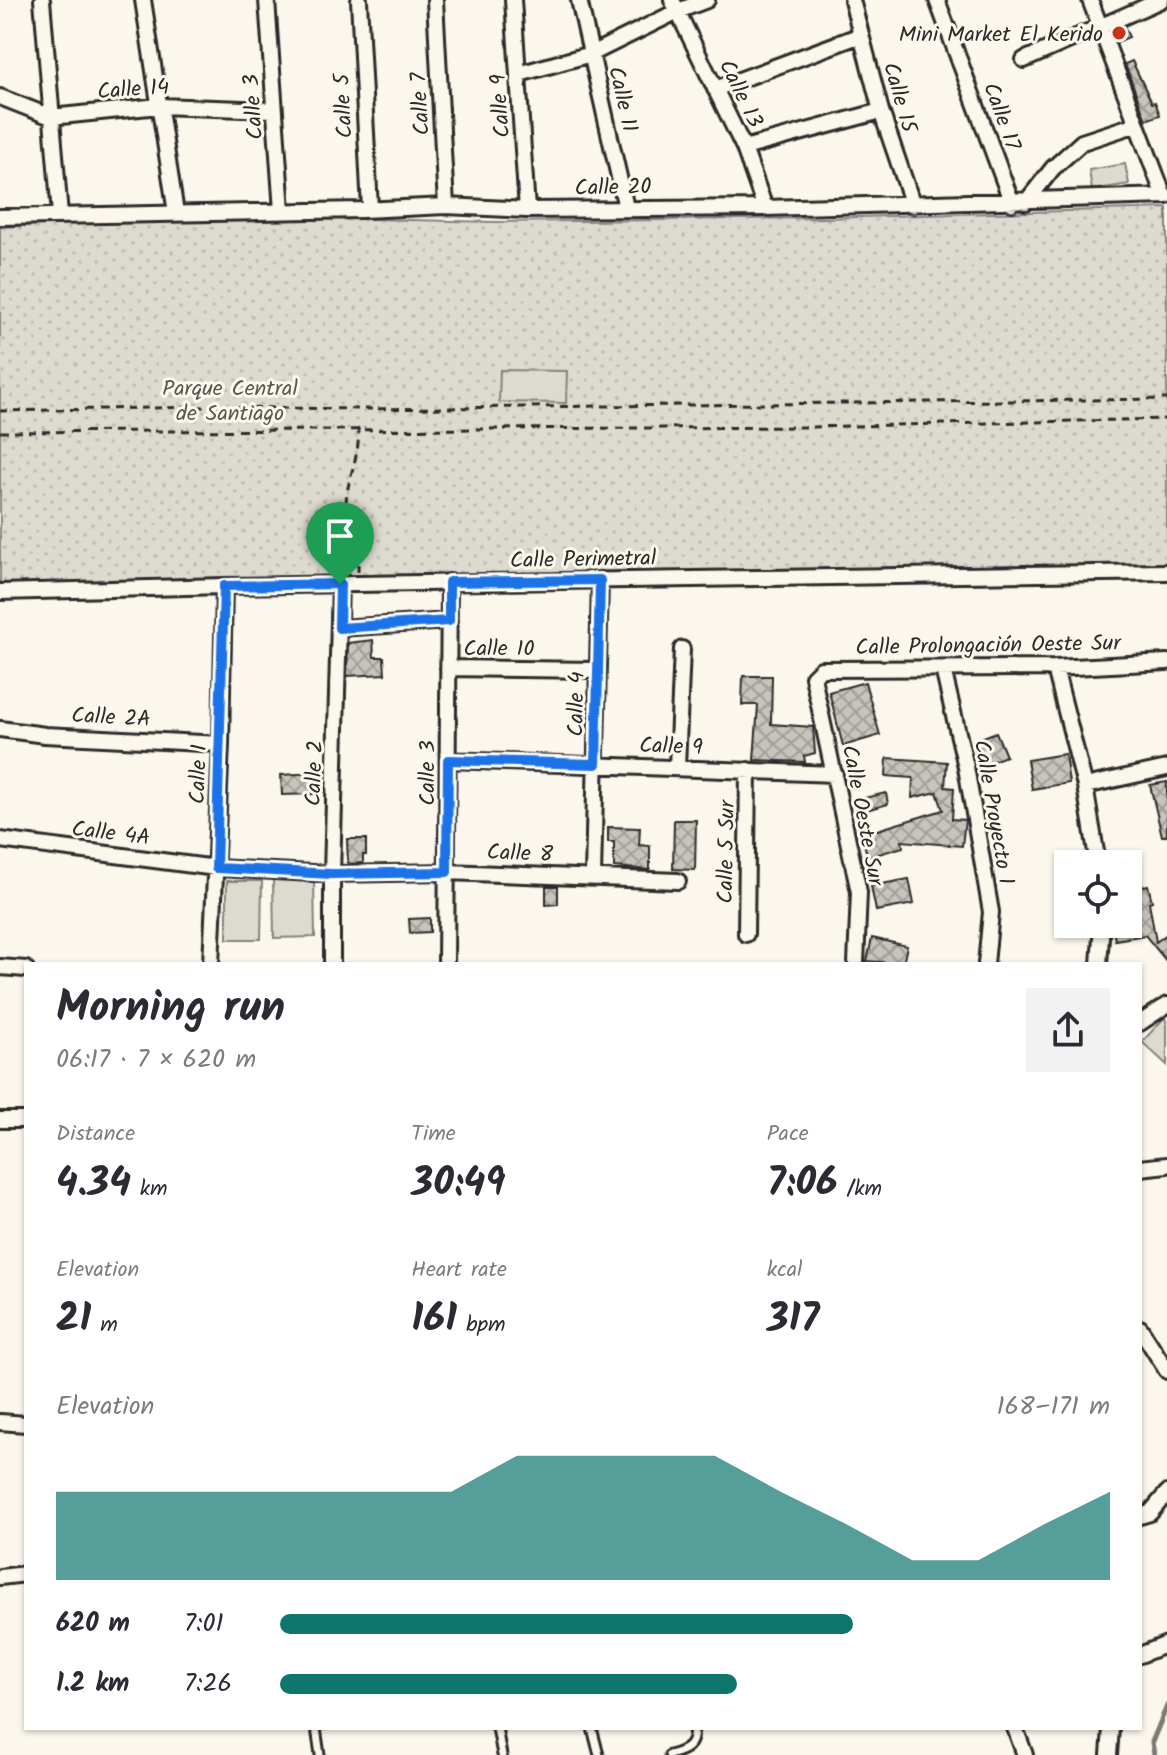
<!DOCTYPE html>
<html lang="en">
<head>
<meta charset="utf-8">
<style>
	body { margin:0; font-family:Kalam,sans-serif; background:#f2f2f3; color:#2b2b33; height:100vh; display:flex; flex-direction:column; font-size:30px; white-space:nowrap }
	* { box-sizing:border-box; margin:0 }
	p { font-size:26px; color:#7c7c81 }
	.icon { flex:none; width:44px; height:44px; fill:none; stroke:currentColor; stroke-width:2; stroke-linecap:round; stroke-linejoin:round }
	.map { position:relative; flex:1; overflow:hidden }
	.side { position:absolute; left:24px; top:962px; width:1118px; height:768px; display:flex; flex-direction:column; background:#fff; border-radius:0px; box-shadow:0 2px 6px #0004 }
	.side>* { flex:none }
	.controls { position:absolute; left:1054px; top:850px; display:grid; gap:16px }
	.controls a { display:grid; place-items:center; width:88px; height:88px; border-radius:0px; background:#fff; box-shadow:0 2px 6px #0004; font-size:40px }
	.pin { position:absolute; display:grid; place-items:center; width:68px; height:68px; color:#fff; margin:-82px -34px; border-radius:50% 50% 50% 0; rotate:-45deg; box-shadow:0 0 8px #0007 }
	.pin .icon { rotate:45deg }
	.round { display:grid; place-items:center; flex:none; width:84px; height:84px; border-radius:0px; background:#f2f2f3 }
	.head { display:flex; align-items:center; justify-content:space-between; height:136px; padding:0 32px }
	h1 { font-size:44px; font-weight:700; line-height:60px }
	.metrics { display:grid; grid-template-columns:repeat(3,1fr); gap:12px; height:136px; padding:8px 32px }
	.metrics div { display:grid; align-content:center }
	.metrics b { font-size:40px; font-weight:700 }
	.metrics small { font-size:22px; font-weight:400 }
	.metrics p { font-size:22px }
	.chart { height:224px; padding:16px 32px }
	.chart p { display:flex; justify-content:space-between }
	.chart svg { width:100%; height:144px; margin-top:8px; fill:#0f766e; opacity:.7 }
	ul { padding:0 32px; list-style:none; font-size:26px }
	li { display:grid; grid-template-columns:128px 96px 1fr; align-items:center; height:60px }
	li i { height:20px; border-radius:10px; background:#0f766e }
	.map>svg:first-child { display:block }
	.park { fill:url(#park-dots); stroke:#84827e; stroke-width:2 }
	.pitch { fill:#dddad0; stroke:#84827e; stroke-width:2 }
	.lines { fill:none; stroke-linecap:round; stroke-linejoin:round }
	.stream { stroke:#7b7a75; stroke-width:5 }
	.building { fill:url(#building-cross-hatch); stroke:#2b2b2b; stroke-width:2 }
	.lane-casing { stroke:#2b2b2b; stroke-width:13 }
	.street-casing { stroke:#2b2b2b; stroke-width:20 }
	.path { stroke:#2b2b2b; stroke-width:3; stroke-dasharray:8 6; stroke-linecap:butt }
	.lane { stroke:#fbf7ec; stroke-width:7 }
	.street { stroke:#fbf7ec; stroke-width:14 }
	.route-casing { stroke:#fff; stroke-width:16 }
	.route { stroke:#1a73e8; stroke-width:10 }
	.poi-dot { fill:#c8321e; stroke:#fbf7ec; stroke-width:3 }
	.labels { text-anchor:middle; stroke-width:6; stroke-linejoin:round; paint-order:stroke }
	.poi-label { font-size:22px; fill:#2b2b2b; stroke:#fbf7ec; text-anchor:end }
	.street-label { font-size:22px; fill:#2b2b2b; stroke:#fbf7ec }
	.park-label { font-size:22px; fill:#585754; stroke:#fbf7ec }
</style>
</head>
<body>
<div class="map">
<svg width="1167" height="1755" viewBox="0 0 1167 1755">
	<defs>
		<pattern id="park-dots" width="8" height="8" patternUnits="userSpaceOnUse" patternTransform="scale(2)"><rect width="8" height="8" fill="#dddad0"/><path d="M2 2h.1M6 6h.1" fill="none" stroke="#bebbb3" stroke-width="1.8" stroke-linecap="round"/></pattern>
		<pattern id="building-cross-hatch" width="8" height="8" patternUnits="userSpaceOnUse" patternTransform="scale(2)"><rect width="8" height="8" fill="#c7c4bc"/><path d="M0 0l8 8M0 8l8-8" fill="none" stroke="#a29f99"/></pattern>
	</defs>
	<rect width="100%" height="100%" fill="#fbf7ec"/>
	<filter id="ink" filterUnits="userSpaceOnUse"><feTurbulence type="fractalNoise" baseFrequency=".0125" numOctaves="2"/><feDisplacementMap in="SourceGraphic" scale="16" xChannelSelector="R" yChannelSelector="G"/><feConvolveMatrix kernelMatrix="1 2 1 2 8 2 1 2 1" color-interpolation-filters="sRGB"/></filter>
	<g filter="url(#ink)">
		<path class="park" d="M1167 208V564L0 586V227L240 216 495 222 824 218Z"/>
		<path class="pitch" d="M1125 164 1129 184 1092 190 1089 170Z
			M500 370 567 371 566 403 499 402Z
			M314 879 315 937 274 938 273 880Z
			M227 881H262L261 939H227Z
			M1164 1018 1167 1020V1065L1142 1042Z"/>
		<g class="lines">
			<path class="stream" d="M1154 1755 1152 1742 1167 1706"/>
		</g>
		<path class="building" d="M1124 27 1129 37 1117 42 1113 32Z
			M1132 61 1152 103 1155 102 1160 115 1146 120 1125 64Z
			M373 640 374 657H384L385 674 347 676 348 643Z
			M743 676H772L771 724 813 727 815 753 804 756 805 762 754 760 758 705H742Z
			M865 682 880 735 843 746 829 692Z
			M996 732 1006 756 983 765 973 741Z
			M1065 754 1069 783 1032 789 1027 760Z
			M887 758 947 762 945 787 954 788 952 819 965 820 962 846 902 841 903 847 868 857 861 835 943 810 937 792 912 798 913 778 886 776Z
			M316 773 317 794 282 795 281 775Z
			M1167 782V836H1162L1150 785Z
			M886 793 888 804 859 812 856 800Z
			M674 820H696L695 870 673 869Z
			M608 827 640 828 639 845 650 846V870L614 867V842H608Z
			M347 839H366V855H363V863L348 864Z
			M909 879 914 904 876 911 871 886Z
			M1148 885 1152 901 1149 902 1156 942 1167 934V962L1145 935 1115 940 1112 924H1128V890Z
			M546 886H558V904L546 905Z
			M430 918V932L410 933 409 919Z
			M872 938 907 946 903 964 867 961Z"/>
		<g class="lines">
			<g class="lane-casing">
				<path id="lane" d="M316 1728 320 1755
					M497 1728 502 1755
					M592 1728 599 1755
					M669 1755C685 1751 696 1746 693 1728"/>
			</g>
			<g class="street-casing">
				<path id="street" d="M42 0 60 215
					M143 0 176 213
					M267 0 282 211
					M359 0 370 209
					M435 0 446 206
					M513 0 527 210
					M579 0 626 208
					M672 0 744 148 765 208
					M852 0 881 111 913 205
					M937 0 1012 203
					M1090 0 1164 196
					M1024 60 1161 0
					M519 74 591 54 678 11 707 0
					M715 89 861 35
					M0 97 51 117 159 106 274 110
					M744 148 881 111
					M1026 202 1053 168 1082 142 1137 124
					M0 217 362 210 446 206 527 210 765 208 1167 196
					M0 592 224 586 1167 572
					M339 628 449 621
					M448 668 597 670
					M1055 668 1085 786 1098 864
					M943 669 966 767 991 912 986 964
					M0 729 45 735 221 744
					M448 760 835 774
					M677 767 682 649
					M1085 786 1167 768
					M0 840 216 868 332 874 447 872 678 881
					M593 877 600 580
					M746 934 748 770
					M211 964 221 744 224 586
					M332 964V874L340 584
					M446 964 449 582
					M856 964 859 892 813 677 821 669 1055 668 1167 662
					M1099 964 1102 924
					M0 967 26 969
					M1140 1023 1167 1005
					M0 1120H26
					M1140 1168 1167 1165
					M1140 1328 1167 1371
					M0 1422 26 1424
					M1140 1516 1150 1513 1167 1493
					M0 1577 26 1574
					M1140 1655 1167 1644
					M1015 1728 1025 1755
					M1109 1755 1111 1728"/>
			</g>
			<path class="path" d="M0 411 202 407 365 409 1167 399
				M0 432 808 427 1167 419
				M358 572C359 548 346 526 346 503 347 477 361 455 358 428"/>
			<use href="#lane" class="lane"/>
			<use href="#street" class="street"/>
		</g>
	</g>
	<g class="lines" filter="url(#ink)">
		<g class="route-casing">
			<path id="route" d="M600 580 596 764 448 760 447 872 332 874 216 868 224 586 340 584 339 628 449 621V582Z"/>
		</g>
		<use href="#route" class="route"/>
	</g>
	<circle class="poi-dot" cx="1119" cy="33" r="8"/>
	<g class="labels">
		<g class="poi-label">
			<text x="1103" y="41">Mini Market El Kerido</text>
		</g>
		<g class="street-label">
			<text transform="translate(133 88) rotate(-4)" y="8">Calle 14</text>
			<text transform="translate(742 93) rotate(64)" y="8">Calle 13</text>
			<text transform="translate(901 97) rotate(74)" y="8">Calle 15</text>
			<text transform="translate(624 99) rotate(77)" y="8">Calle 11</text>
			<text transform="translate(419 104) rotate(-93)" y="8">Calle 7</text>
			<text transform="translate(342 106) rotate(-93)" y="8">Calle 5</text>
			<text transform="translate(499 106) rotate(-94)" y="8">Calle 9</text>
			<text transform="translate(252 107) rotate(-94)" y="8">Calle 3</text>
			<text transform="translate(1003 116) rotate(70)" y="8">Calle 17</text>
			<text transform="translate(613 186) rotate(-1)" y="8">Calle 20</text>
			<text transform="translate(583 558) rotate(-1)" y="8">Calle Perimetral</text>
			<text transform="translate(988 644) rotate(-1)" y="8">Calle Prolongación Oeste Sur</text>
			<text x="499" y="655">Calle 10</text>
			<text transform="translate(575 704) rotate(-89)" y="8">Calle 4</text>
			<text transform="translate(111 716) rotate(3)" y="8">Calle 2A</text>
			<text transform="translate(671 745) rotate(2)" y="8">Calle 9</text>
			<text transform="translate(313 773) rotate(-88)" y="8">Calle 2</text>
			<text transform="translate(426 773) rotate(-90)" y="8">Calle 3</text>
			<text transform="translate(197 774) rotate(-88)" y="8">Calle 1</text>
			<text transform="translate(995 812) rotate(80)" y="8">Calle Proyecto 1</text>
			<text transform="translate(864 815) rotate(79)" y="8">Calle Oeste Sur</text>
			<text transform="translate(111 832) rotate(7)" y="8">Calle 4A</text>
			<text transform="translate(520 852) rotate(2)" y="8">Calle 8</text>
			<text transform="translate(725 852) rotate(-89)" y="8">Calle 5 Sur</text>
		</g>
		<g class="park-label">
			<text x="230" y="395">Parque Central<tspan x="230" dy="25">de Santiago</tspan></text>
		</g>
	</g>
</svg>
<div class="controls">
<a><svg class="icon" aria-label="locate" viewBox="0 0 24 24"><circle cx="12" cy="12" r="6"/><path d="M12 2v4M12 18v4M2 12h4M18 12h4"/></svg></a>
</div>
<div class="pin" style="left:340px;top:584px;background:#1e9e55"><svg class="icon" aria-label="arrive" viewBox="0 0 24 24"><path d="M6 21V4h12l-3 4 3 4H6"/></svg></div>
<section class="side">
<div class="head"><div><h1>Morning run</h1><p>06:17 · 7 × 620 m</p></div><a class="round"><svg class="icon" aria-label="share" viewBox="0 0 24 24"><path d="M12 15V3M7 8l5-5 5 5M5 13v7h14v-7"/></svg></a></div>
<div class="metrics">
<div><p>Distance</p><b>4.34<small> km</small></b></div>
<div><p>Time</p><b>30:49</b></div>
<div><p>Pace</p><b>7:06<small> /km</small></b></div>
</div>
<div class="metrics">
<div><p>Elevation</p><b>21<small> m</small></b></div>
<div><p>Heart rate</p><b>161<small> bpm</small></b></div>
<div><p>kcal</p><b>317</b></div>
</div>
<div class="chart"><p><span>Elevation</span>168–171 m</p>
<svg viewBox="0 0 160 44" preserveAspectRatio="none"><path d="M0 44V17L10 17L20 17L30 17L40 17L50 17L60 17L70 6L80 6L90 6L100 6L110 17L120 27L130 38L140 38L150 27L160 17V44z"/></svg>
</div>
<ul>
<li><b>620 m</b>7:01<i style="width:69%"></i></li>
<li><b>1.2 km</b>7:26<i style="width:55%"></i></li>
</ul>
</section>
</div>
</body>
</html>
